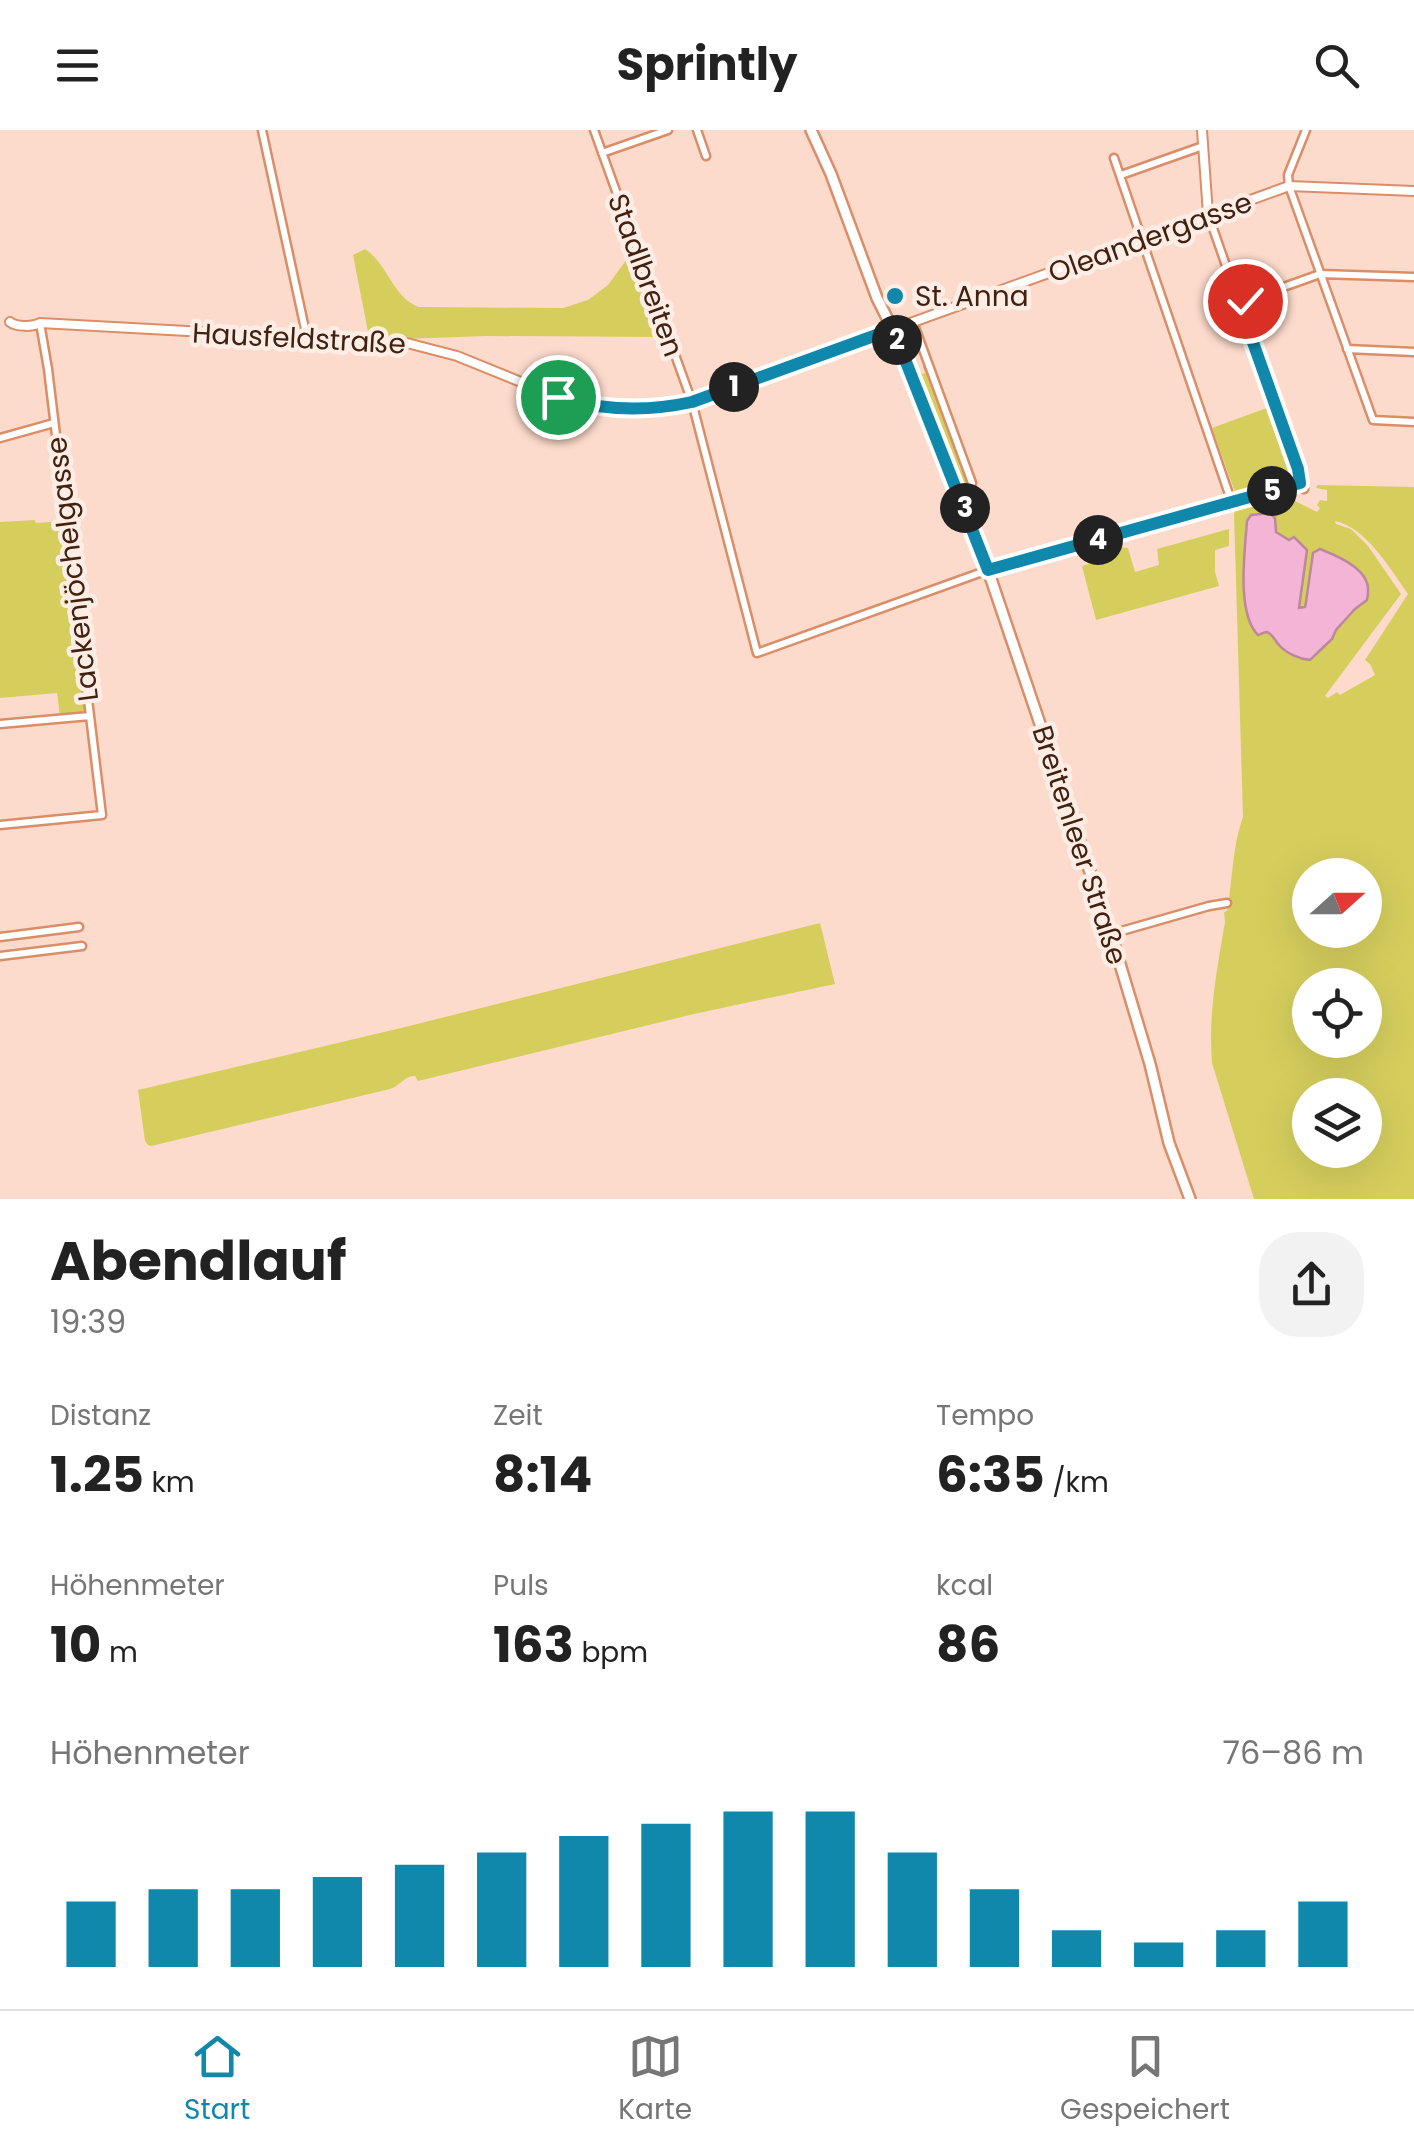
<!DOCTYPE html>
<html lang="de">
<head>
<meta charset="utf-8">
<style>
	body { margin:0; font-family:Poppins,sans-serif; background:#f2f2f2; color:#222; height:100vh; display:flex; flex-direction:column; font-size:38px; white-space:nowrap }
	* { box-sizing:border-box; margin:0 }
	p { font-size:32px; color:#767676 }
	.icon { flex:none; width:55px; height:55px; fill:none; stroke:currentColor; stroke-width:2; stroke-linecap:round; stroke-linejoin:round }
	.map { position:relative; height:1069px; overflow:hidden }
	.details { display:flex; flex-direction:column; background:#fff; flex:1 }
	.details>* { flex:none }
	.needle { width:65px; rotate:69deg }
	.buttons { position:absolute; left:1292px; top:728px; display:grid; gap:20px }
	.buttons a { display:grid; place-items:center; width:90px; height:90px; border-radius:50%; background:#fff; box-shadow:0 10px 40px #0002; font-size:50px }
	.pin { position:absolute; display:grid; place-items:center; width:85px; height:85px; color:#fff; margin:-42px; border:5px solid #fff; border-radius:50%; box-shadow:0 2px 10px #0007 }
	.km { position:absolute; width:50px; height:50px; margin:-25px; border-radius:50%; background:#222; color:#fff; font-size:28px; line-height:50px; text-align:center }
	.round { display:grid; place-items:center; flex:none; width:105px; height:105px; border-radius:40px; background:#f2f2f2 }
	.head { display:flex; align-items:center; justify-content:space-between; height:170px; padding:0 50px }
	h1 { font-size:55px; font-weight:700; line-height:75px }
	.figures { display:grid; grid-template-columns:repeat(3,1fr); gap:15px; height:170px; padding:10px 50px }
	.figures div { display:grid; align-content:center }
	.figures b { font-size:50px; font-weight:700 }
	.figures small { font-size:28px; font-weight:400 }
	.figures p { font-size:28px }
	.chart { height:280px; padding:20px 50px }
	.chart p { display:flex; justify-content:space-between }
	.chart svg { width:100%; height:180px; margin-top:10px; stroke:#1088ac; stroke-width:6 }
	header { display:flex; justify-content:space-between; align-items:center; height:130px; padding:0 50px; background:#fff; font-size:45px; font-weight:700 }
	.menu { display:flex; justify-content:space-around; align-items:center; height:140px; border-top:2px solid #e0e0e0; background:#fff; font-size:28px; color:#767676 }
	.menu a { display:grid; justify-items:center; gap:5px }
	.menu .active { color:#1088ac }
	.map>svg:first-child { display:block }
	.green { fill:#d5ce5d; fill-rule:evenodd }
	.water { fill:#f3b4d6; stroke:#bd889b; stroke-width:2.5 }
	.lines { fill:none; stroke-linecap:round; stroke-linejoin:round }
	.minor-casing { stroke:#db8d68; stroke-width:11 }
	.tertiary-casing { stroke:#db8d68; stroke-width:12 }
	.secondary-casing { stroke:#db8d68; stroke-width:14 }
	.minor { stroke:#fff; stroke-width:6 }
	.tertiary { stroke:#fff; stroke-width:8 }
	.secondary { stroke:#fff; stroke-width:9 }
	.route-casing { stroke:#fff; stroke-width:20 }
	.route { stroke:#1088ac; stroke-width:12 }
	.poi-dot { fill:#1088ac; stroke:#feede5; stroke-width:4 }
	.labels { text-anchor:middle; stroke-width:9; stroke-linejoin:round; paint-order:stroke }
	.street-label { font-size:28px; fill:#402112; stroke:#feede5 }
	.poi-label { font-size:28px; fill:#402112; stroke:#feede5; text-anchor:start }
</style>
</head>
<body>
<header><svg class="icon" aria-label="menu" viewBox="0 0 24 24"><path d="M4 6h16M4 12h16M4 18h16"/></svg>Sprintly<svg class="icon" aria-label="search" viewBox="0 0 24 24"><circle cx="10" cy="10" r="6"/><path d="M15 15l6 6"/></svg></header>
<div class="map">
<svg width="1414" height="1069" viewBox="0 0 1414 1069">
	<rect width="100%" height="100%" fill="#fddbcc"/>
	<path class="green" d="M365 119C388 134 393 168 419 177L563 178 588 170 608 155 630 125 664 207 486 206 402 209 369 207 353 125Z
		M926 236 961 334 959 336 968 352 965 358 960 356 916 240 919 239 922 244 925 243 923 237Z
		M1272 276 1295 340 1294 349 1240 366 1235 362 1212 298Z
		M1317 355 1414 357V1069H1254L1212 933C1208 885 1217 839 1225 792L1224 782 1227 781C1233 749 1232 717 1243 687L1234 384 1236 377 1283 365 1317 382 1320 378 1317 375 1320 370 1327 371V360L1316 358ZM1335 391C1366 397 1391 440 1408 464L1365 530 1370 534 1375 545 1340 565 1337 562 1328 568 1325 566 1401 464 1368 416 1351 399 1336 394ZM1310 745H1365V800H1310ZM1310 855H1365V910H1310ZM1310 965H1365V1020H1310Z
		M35 390 36 393 63 391 87 583 60 586 57 563 0 568V392Z
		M1229 399V416L1215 420V442L1219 456 1096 490 1082 436 1099 431 1095 416 1101 414 1128 418 1135 442 1159 435 1157 419Z
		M820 793 835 854 694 884 418 951 415 946C405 945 400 956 390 959L151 1016 148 1015 145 1011 138 960 401 898Z"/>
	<path class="water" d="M1270 383 1275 388 1276 402 1289 410 1294 407 1307 420 1299 478 1305 477 1306 472 1313 423 1320 419C1335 425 1362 436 1367 453 1369 459 1368 465 1367 470L1355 479 1336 500 1332 509 1310 530C1299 529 1286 523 1279 515 1275 511 1273 504 1267 502 1264 502 1261 504 1258 505 1236 483 1245 420 1247 391L1251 385Z"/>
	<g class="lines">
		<g class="minor-casing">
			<path id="minor" d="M262 0 307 208
				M594 0 692 272 757 523 988 440 1300 353
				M697 0 706 26
				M1306 0 1288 45 1289 56 1373 290 1414 292
				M602 23 668 0
				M1114 28 1232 373
				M1121 45 1203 16
				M1208 84 1304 359
				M1239 173 1320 144 1414 147
				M913 192 972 353 968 361 959 364
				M1347 219 1414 222
				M0 308 54 293
				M0 594 90 586
				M0 695 102 685 48 239 40 193
				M1111 804 1209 776 1227 773
				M0 807 79 797
				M0 826 82 816"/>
		</g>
		<g class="tertiary-casing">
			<path id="tertiary" d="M1202 0 1208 84
				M10 192C16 197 33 197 40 193L407 213 457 226 558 267 592 276 640 280 667 278 692 272 1289 56 1414 61"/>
		</g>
		<g class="secondary-casing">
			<path id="secondary" d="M811 0 831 44 877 168 897 208 988 440 1111 804 1150 934 1169 1013 1190 1069"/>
		</g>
		<use href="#minor" class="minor"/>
		<use href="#tertiary" class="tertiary"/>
		<use href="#secondary" class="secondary"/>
	</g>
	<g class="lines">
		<g class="route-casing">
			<path id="route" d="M558 267C603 281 646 282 692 272L893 199 988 440 1300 353 1298 339 1239 173 1245 171"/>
		</g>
		<use href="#route" class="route"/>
	</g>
	<circle class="poi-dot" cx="895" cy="166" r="10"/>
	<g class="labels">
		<g class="street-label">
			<text transform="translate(1150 107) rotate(-20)" y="10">Oleandergasse</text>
			<text transform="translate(646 145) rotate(70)" y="10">Stadlbreiten</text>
			<text transform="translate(299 208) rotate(3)" y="10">Hausfeldstraße</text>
			<text transform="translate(72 439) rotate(-97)" y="10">Lackenjöchelgasse</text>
			<text transform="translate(1080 715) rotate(72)" y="10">Breitenleer Straße</text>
		</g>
		<g class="poi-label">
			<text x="915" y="176">St. Anna</text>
		</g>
	</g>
</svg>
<div class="buttons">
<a><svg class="needle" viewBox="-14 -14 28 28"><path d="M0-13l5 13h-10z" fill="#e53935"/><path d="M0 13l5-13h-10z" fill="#767676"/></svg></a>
<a><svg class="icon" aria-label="locate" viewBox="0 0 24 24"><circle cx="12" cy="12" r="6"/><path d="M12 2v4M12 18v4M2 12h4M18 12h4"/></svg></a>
<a><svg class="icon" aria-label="layers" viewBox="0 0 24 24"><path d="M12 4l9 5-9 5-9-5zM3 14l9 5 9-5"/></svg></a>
</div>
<div class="pin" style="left:558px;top:267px;background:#1e9e55"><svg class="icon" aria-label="arrive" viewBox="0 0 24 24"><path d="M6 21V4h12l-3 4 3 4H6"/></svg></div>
<div class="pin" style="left:1245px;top:171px;background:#d93025"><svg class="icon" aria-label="check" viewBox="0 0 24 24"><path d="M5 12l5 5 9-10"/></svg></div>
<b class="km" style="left:734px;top:257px">1</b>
<b class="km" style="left:897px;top:210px">2</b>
<b class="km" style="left:965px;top:378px">3</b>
<b class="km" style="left:1098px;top:410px">4</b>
<b class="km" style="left:1272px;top:361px">5</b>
</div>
<section class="details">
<div class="head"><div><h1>Abendlauf</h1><p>19:39</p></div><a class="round"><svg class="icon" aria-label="share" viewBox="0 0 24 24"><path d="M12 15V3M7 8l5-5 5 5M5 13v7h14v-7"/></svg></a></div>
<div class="figures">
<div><p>Distanz</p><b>1.25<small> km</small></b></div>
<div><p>Zeit</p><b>8:14</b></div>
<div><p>Tempo</p><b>6:35<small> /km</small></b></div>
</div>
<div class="figures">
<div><p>Höhenmeter</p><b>10<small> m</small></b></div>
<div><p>Puls</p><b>163<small> bpm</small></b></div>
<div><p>kcal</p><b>86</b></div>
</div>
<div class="chart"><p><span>Höhenmeter</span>76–86 m</p>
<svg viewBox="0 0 160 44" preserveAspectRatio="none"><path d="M5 44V28M15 44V25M25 44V25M35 44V22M45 44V19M55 44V16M65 44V12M75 44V9M85 44V6M95 44V6M105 44V16M115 44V25M125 44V35M135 44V38M145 44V35M155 44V28"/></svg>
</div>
</section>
<nav class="menu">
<a class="active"><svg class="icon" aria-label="home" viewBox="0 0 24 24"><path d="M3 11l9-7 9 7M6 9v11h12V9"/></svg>Start</a>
<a><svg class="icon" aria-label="map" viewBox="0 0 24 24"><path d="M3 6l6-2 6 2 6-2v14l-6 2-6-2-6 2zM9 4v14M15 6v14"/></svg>Karte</a>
<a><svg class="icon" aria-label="saved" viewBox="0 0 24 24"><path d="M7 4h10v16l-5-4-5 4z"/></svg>Gespeichert</a>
</nav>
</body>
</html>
